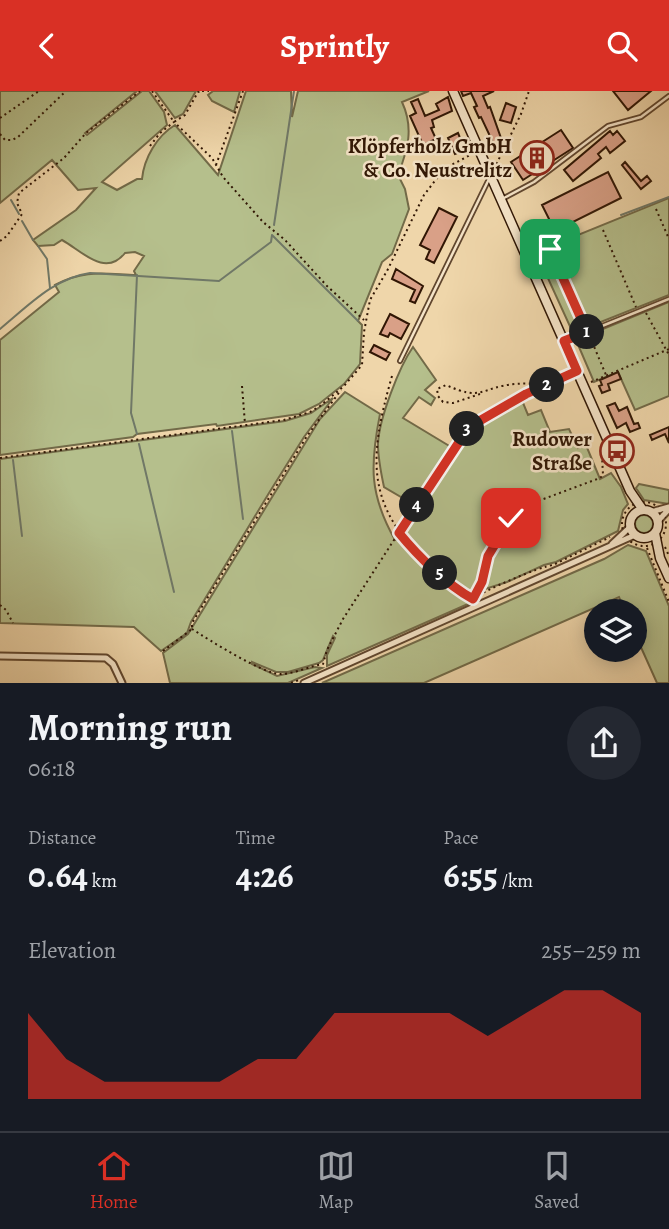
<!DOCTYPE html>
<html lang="en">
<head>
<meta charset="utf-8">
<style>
	body { margin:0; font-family:Alegreya,serif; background:#242831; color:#f1f3f6; height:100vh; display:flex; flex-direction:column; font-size:26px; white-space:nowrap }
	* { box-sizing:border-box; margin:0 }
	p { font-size:23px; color:#9ea1a6 }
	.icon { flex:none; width:38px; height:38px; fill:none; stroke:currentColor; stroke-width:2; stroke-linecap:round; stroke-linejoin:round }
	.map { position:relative; height:592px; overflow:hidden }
	.panel { display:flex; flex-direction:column; background:#171b24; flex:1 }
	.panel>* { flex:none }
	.controls { position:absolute; left:584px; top:508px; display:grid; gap:14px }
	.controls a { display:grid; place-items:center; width:63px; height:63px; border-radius:50%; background:#171b24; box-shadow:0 4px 18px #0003; font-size:35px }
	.pin { position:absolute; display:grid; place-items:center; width:60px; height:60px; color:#fff; margin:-30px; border-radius:14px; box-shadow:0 4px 10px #0006 }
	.km { position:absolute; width:35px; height:35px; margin:-18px; border-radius:50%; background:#222; color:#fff; font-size:19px; line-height:35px; text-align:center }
	.round { display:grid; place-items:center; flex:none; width:74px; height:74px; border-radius:37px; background:#242831 }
	.summary { display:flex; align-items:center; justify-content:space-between; height:119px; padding:0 28px }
	h1 { font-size:38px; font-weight:700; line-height:52px }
	.metrics { display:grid; grid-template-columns:repeat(3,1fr); gap:10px; height:119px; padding:7px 28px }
	.metrics div { display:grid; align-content:center }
	.metrics b { font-size:35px; font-weight:700 }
	.metrics small { font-size:19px; font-weight:400 }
	.metrics p { font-size:19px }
	.chart { height:196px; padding:14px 28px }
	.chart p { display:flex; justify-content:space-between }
	.chart svg { width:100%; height:126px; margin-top:7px; fill:#d93025; opacity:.7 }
	header { display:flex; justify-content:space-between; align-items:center; height:91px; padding:0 28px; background:#d93025; color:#fff; font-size:32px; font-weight:700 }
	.tabs { display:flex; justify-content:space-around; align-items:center; height:98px; border-top:2px solid #363941; background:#171b24; font-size:19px; color:#9ea1a6 }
	.tabs a { display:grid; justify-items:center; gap:4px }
	.tabs .active { color:#d93025 }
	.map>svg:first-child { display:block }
	.green { fill:#b5bf8c; stroke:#726a48; stroke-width:2 }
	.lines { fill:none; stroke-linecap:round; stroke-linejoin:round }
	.stream { stroke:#707867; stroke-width:2 }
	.building { fill:#d9a087; stroke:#301604; stroke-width:2 }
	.service-casing { stroke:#60462e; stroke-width:6 }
	.minor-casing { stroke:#60462e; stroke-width:9 }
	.secondary-casing { stroke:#301604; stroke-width:11 }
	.path { stroke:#301604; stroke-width:2; stroke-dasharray:2 3.5; stroke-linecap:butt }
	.service { stroke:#f5e4c8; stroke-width:2.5 }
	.minor { stroke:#f5e4c8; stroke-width:5 }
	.secondary { stroke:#f5e4c8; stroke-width:8 }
	.route-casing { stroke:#fff; stroke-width:14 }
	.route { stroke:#d93025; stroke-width:9 }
	.labels { text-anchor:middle; stroke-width:5; stroke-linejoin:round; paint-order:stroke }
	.poi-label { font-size:21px; font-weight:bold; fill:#301604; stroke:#f5e4c8; text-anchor:end }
</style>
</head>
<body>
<header><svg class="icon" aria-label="back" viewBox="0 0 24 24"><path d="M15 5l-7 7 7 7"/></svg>Sprintly<svg class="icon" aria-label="search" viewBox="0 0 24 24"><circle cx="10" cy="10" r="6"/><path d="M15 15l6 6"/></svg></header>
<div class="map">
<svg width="669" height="592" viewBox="0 0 669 592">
	<rect width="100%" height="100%" fill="#efd6aa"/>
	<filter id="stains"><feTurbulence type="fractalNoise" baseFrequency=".00286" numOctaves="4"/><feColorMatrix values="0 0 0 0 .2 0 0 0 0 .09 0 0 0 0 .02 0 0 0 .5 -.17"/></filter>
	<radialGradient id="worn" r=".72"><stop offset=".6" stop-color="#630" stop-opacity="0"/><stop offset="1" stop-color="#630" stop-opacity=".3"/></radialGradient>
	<path class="green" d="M0 0H137L85 42 87 44 142 0H149L164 21 167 34 102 91 117 99 137 88H142C144 67 157 45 175 34L218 84 246 0H291L292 26 298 0H429L402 11C414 37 408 58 398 84L405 98 409 118 392 163 382 171 358 230 362 234 360 273 344 293 319 313 299 323 217 335 216 333 137 343 133 346 0 364V249L59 201 55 194C84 178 105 183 136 184L134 180 144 165 135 161 125 162C105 187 82 160 62 149L54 154 38 155 33 149 76 119 96 97 78 99 52 69 0 112Z
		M155 0H196L183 23 175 27Z
		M213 0H240L234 21 212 10 208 4Z
		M669 107V204L573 242 536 161Z
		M669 211V305L635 319 618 281 594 291 576 249Z
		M413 256 436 289 425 299 435 307 431 314 419 306 403 327 451 356 447 362 450 365 471 336 521 307 528 324 541 319 550 341 569 338 578 357 586 354 600 388 611 382 621 396 628 413 623 419 618 440 556 471 544 474 507 491 479 500 492 460 490 458C483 473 484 495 470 504L462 500 414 456 403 442 418 416 384 396C381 382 378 367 378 353 379 328 399 276 413 256Z
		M345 301 380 323C370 374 369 403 395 449H402L468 510V513L327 575V564L335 547 333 545 323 569 319 572 288 581H276L252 571V573L277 585 315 576 322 577 288 592H170L163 562 188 543 320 328Z
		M333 307 304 346 269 402 191 531 187 542 161 560 134 536 0 532V368L285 330 311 322Z
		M639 393 669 399V413L644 409 636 397Z
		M635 433a9 9 0 1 1 18 0a9 9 0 1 1-18 0Z
		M628 454 646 460 669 515V592H657L635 543V520H625L619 506 424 592H322L604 468Z"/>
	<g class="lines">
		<path class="stream" d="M11 109 19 123
			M621 124 669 106
			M22 130 33 149
			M274 134 294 0
			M272 144 358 230
			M38 155 47 168 50 197
			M0 238C28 215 54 187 90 182L219 190 271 151 272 144
			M232 340 243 428
			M137 343 131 322 137 184
			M139 353 174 501
			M13 369 22 445"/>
	</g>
	<path class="building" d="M461 0H494L483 5 488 17 490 16 502 50 497 60 481 26 479 27 474 16 477 15 471 2 463 5Z
		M613 0H651L628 19Z
		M448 6 452 20 432 29 434 36 431 37 436 48 423 54 410 25 416 22 411 11 418 8 425 25 439 19 436 13Z
		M506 12 516 16 511 32 500 29Z
		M561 39 573 57 523 89 511 71Z
		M610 40 613 44 617 40 625 50 610 62 606 56 598 63 601 67 573 90 564 79Z
		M458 42 465 59 455 63 448 47Z
		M625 71 641 90 647 85 651 90 641 98 622 74Z
		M608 81 621 107 555 140 542 114Z
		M439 117 457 126 434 172 426 168 430 159 420 154Z
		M396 178 423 195 415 212 410 210 415 199 392 188Z
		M390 223 409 233 401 248 390 242 388 246 380 243Z
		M374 254 390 262 386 269 370 261Z
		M618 281 621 288 608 293 610 299 602 302 599 295 602 294 600 289Z
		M615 312 619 320 627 316 634 333 638 332 640 337 630 341 626 332 617 337 607 315Z
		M669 336V352L665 343 652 349 650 344Z"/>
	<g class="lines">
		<g class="service-casing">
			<path id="service" d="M504 107 534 91 608 35 641 26 669 5
				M565 250 669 208
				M400 270 489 88"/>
		</g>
		<g class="minor-casing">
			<path id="minor" d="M651 421 669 416
				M658 430 669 418
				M612 453 630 436
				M0 565 106 567 113 573 122 592
				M304 592 635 444"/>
		</g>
		<g class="secondary-casing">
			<path id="secondary" d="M453 0 619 375 630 400 643 419
				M630 433a14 14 0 1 1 28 0a14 14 0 1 1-28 0Z
				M655 442 660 467 669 487"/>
		</g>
		<path class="path" d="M152 0 174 31 185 24 198 1 201 0
			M202 0H209
			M0 27 39 0
			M0 43 5 49H12L18 46 66 0
			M150 55 160 42 174 31 212 67 223 86 263 131 285 149 327 195 364 229
			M216 74 243 0
			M494 78 521 23 529 0
			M656 118 669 148
			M603 139 636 216
			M0 150 7 145 22 123 17 112 19 102 64 67 86 42 140 0
			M550 158 585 239
			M646 222 669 264
			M590 246 606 284
			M392 285C369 366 364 415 431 475 445 487 457 499 473 508 480 501 541 475 553 474L610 446
			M591 291 669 258
			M242 295 245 333
			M480 303 453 312 443 311 438 305 437 298 446 294C483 311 481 296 515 293 526 292 538 293 549 292
			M0 367 284 329 310 321 320 315 344 295 362 274 364 241 370 209 387 180 424 104 444 78 472 63
			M622 433a22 22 0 1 1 44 0a22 22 0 1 1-44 0Z
			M665 456 669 465
			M647 457 669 511
			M474 506 482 491 488 465 517 420 530 413 600 387 603 384 602 365 606 363
			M0 514 6 519 13 532
			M192 538C209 549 263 583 280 583 294 583 310 575 323 573L327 559 343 528 463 342 469 336 526 303 570 284
			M163 560 192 538V532L307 345 341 299
			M291 592 299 589"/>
		<use href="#service" class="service"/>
		<use href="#minor" class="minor"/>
		<use href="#secondary" class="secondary"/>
	</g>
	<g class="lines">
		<g class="route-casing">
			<path id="route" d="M511 427 488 465 482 491 473 508C447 494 418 465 399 442L469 336 526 303 577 280 564 250 587 241 550 158"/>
		</g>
		<use href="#route" class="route"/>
	</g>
	<defs>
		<g id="building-ring" transform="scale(1.75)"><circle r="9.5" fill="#f5e4c8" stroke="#8f2418" stroke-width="1.5"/><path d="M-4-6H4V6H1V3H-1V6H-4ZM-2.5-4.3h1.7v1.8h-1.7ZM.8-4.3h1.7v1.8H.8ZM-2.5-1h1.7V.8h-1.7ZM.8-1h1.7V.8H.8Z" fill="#8f2418"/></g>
		<g id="bus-ring" transform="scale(1.75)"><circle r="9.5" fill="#f5e4c8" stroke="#8f2418" stroke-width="1.5"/><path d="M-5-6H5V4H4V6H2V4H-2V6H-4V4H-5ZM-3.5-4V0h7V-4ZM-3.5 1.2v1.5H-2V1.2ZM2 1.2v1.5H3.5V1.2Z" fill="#8f2418"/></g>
	</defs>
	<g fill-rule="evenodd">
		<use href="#building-ring" x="537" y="67"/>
		<use href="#bus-ring" x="617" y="360"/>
	</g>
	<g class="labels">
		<g class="poi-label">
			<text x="512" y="62">Klöpferholz GmbH<tspan x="512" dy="24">&amp; Co. Neustrelitz</tspan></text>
			<text x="592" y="355">Rudower<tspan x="592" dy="24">Straße</tspan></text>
		</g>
	</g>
	<rect width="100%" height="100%" filter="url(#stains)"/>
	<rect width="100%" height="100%" fill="url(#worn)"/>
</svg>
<div class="controls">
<a><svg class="icon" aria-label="layers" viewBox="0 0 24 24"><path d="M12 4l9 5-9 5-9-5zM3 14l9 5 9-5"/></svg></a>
</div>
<div class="pin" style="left:550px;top:158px;background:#1e9e55"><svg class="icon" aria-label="arrive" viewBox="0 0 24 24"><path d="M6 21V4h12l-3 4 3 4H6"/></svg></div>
<div class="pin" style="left:511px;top:427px;background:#d93025"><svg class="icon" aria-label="check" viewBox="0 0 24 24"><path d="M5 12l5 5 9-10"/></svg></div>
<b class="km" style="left:587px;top:241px">1</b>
<b class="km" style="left:547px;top:294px">2</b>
<b class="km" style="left:467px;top:338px">3</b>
<b class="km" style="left:417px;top:414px">4</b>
<b class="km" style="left:440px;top:482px">5</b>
</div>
<section class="panel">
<div class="summary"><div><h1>Morning run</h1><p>06:18</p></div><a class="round"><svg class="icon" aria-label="share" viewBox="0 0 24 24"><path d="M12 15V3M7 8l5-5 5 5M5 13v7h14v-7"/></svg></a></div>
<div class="metrics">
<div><p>Distance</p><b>0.64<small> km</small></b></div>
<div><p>Time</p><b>4:26</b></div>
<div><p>Pace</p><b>6:55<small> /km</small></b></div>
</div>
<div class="chart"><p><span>Elevation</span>255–259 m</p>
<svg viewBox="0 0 160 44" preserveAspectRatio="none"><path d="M0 44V14L10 30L20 38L30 38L40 38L50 38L60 30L70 30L80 14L90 14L100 14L110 14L120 22L130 14L140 6L150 6L160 14V44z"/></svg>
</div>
</section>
<nav class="tabs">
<a class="active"><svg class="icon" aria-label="home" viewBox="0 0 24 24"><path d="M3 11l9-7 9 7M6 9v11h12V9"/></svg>Home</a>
<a><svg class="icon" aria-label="map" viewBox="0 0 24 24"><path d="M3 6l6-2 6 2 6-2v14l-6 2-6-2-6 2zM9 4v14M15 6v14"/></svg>Map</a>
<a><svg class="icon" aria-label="saved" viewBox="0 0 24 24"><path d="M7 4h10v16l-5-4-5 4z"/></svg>Saved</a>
</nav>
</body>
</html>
